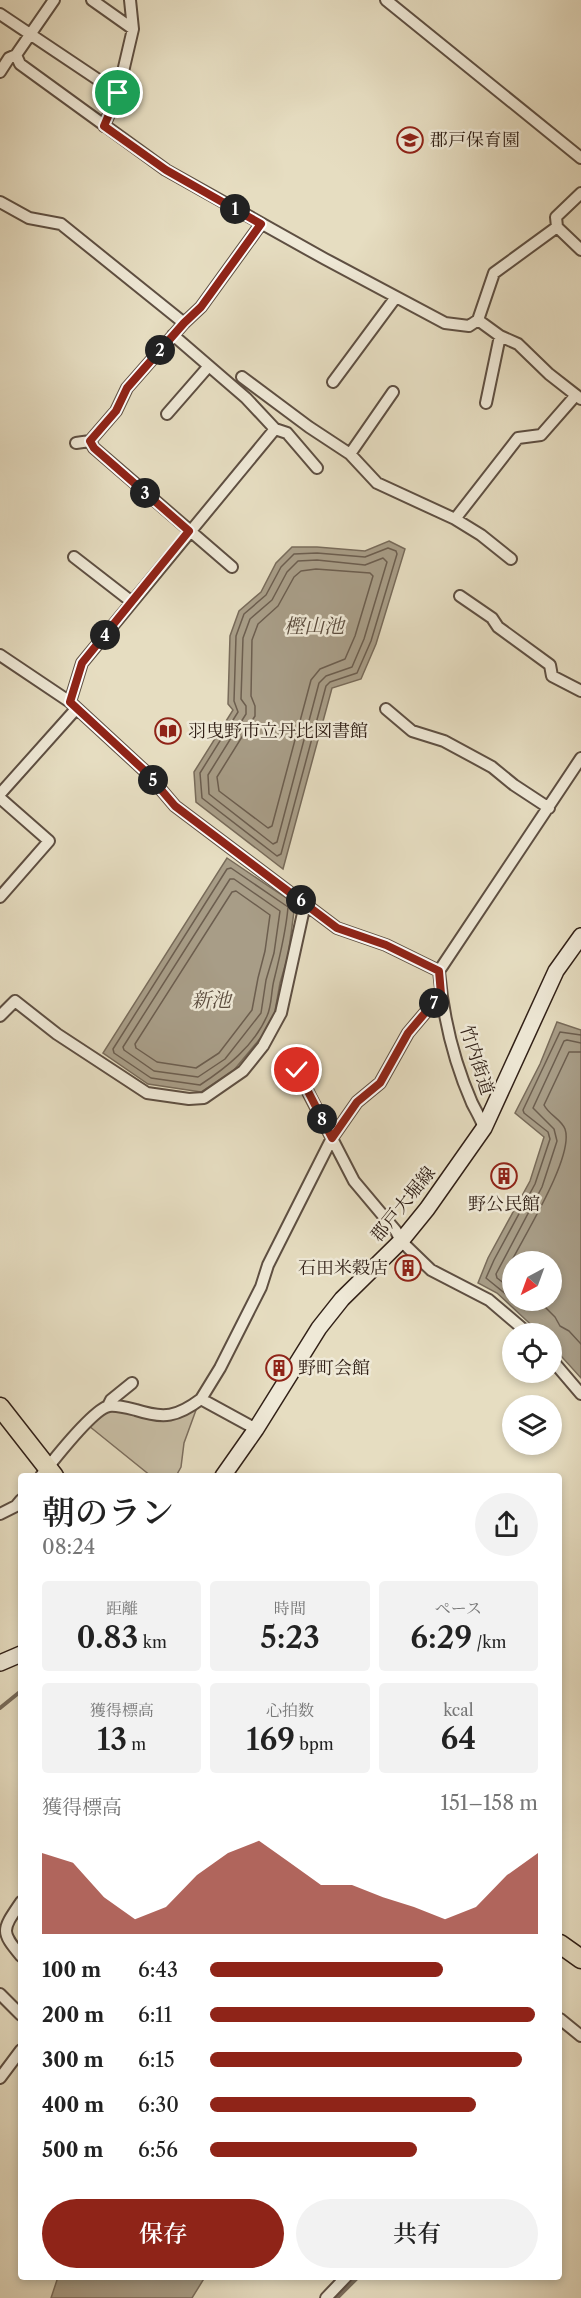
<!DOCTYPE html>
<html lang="ja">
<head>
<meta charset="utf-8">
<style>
	body { margin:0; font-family:"Libre Caslon Text","Noto Serif JP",serif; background:#f2f2f2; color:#222; height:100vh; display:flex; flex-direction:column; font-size:22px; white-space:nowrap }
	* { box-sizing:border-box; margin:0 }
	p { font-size:20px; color:#767676 }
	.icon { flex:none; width:33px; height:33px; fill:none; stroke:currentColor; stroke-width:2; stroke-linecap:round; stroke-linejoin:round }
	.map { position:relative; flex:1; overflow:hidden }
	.drawer { position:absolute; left:18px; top:1473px; width:544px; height:807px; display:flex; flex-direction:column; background:#fff; border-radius:6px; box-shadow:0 3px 9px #0003 }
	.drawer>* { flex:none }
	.needle { width:39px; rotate:221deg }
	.fabs { position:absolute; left:502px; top:1251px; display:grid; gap:12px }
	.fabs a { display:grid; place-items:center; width:60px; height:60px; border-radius:50%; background:#fff; box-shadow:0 3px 9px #0003; font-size:30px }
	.pin { position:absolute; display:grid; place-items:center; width:51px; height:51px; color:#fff; margin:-26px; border:3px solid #fff; border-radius:50%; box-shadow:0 2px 6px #0007 }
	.km { position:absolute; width:30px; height:30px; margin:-15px; border-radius:50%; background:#222; color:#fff; font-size:16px; line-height:30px; text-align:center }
	.round { display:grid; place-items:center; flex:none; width:63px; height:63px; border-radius:32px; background:#f2f2f2 }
	.headline { display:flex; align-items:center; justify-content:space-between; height:102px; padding:0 24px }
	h1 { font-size:33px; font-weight:600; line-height:45px }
	.stats { display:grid; grid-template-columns:repeat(3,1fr); gap:9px; height:102px; padding:6px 24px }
	.stats div { display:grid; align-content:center; border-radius:6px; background:#f2f2f2; text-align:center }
	.stats b { font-size:30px; font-weight:600 }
	.stats small { font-size:16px; font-weight:400 }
	.stats p { font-size:16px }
	.chart { height:168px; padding:12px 24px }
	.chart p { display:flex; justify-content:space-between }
	.chart svg { width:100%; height:108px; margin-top:6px; fill:#8f2418; opacity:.7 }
	.action { display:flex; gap:12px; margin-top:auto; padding:12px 24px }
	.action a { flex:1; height:69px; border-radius:36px; background:#8f2418; color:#fff; font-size:24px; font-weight:600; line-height:69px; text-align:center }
	.action a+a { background:#f2f2f2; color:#222 }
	ul { padding:0 24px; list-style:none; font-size:20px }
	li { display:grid; grid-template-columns:96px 72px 1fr; align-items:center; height:45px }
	li i { height:15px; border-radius:8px; background:#8f2418 }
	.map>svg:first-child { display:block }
	.green { fill:#c7bda4; stroke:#7c6e5e; stroke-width:1.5 }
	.water { fill:#a89d87; stroke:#786b5a; stroke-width:1.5; fill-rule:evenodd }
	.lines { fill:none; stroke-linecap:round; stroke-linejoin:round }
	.shore { stroke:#6c5e4f; stroke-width:1.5 }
	.stream { stroke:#786b5a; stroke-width:4 }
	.street-casing { stroke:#5e4f42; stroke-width:14 }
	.secondary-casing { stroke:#312017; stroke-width:18 }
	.primary-casing { stroke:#312017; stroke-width:21 }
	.street { stroke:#efe9d7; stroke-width:10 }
	.secondary { stroke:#efe9d7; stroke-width:15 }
	.primary { stroke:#e6ddc1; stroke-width:18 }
	.route-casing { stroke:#fff; stroke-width:12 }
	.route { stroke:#8f2418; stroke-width:8 }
	.labels { text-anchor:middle; stroke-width:5; stroke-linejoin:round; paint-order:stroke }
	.poi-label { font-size:18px; fill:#312017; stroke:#efe9d7; text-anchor:start }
	.street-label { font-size:18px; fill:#312017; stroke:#efe9d7 }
	.water-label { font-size:20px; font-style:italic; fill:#5b4c3e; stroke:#efe9d7 }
</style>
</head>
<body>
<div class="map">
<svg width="581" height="2298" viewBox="0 0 581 2298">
	<rect width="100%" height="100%" fill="#e6ddc1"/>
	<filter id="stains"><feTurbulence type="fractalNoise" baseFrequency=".00333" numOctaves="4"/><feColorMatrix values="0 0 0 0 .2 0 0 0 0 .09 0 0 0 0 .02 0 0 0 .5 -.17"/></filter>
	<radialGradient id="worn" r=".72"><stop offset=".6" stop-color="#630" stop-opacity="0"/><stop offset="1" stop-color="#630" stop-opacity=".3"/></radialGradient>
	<path class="green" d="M193 1407 196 1410 184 1443 181 1467 176 1476H151L89 1426 99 1415 112 1411H129L141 1415Z"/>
	<path class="water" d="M389 541 405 549 376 644 361 679 332 688 283 869 196 802 194 772 233 710 228 704 230 636 239 611 261 592 276 563 292 547H317L365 551Z
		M227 858 295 904 288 956 280 983 274 1017 263 1035 234 1070 201 1092 148 1084 103 1053Z
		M557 1022 581 1030V1378L552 1346V1334L540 1333 497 1293 478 1283 488 1258 530 1181 544 1137 515 1113 540 1064ZM513 1262H552V1300H513Z
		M58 2277H205L192 2298H51Z"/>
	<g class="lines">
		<path class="shore" d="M388 548 396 551 397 554 371 641 357 673 330 682 326 686 281 854 277 856 202 798 200 773 238 712 234 701 236 636 244 614 266 595 281 567 294 554 317 553 365 557Z
			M383 558 387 562 364 639 352 667 326 676 319 683 277 842 273 844 209 794 208 775 246 714V706L241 699 243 638 250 619 272 600 287 572 298 561 317 560 365 565Z
			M316 569 370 573 373 576 355 636 345 659 320 669 311 680 272 826 268 828 219 791 217 777 255 716V706L251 696 252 640 258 624 278 606 294 577 301 571Z
			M231 868 288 907C286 932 280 956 274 980 271 991 272 1006 267 1016 254 1046 226 1068 200 1085L151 1078 114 1053 113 1049 227 869Z
			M230 879H234L280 911 274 953 266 980 261 1013 225 1059 198 1077 154 1071 124 1050 123 1047Z
			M236 891 270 915 265 951 258 978 252 1010 219 1053 196 1068 157 1062 136 1048 135 1044 232 892Z
			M513 1277 507 1270C520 1242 575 1157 565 1129 561 1119 549 1115 544 1105L569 1052H581
			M513 1290 497 1278 496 1274 542 1187 557 1141 554 1129 533 1108 564 1041 567 1040 581 1043
			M513 1300 486 1278 494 1260 535 1184 550 1139 548 1132 524 1113 523 1110 560 1032 581 1035
			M538 1300 555 1317 560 1326 569 1331 581 1344"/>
		<path class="stream" d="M0 1708 21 1691
			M337 2298 358 2277"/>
		<g class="street-casing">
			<path id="street" d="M92 0 133 29
				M386 0 581 158
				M0 14 118 93
				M16 55 20 64 166 170 325 259 445 323 469 326 478 320 500 336 518 344 549 374 581 399
				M0 72 9 58 16 55 54 0
				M104 126 118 93 133 29 130 0
				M581 193 556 217 557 227 581 250
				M0 202 29 218 61 224 184 323
				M478 320 494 273 557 227
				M173 335 246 398 275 429 287 433 317 468
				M242 377 309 427 350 454 377 483 455 519 518 438 541 435 576 395
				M333 382 396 297
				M486 403 500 336
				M167 414 208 367
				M90 441 94 448 232 567
				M76 443 90 441 116 411 127 388 184 323 201 307 261 224
				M350 454 393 392
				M455 519 481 535 511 559
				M74 557 132 602
				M460 596 492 618 498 627 550 665 552 676 581 691
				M0 655 70 702 146 772 175 806 337 928 386 945 439 971
				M70 702 82 663 275 429
				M386 709 412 731 444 741 492 767 514 785 549 808
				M0 794 76 709
				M0 798 49 841 0 897
				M439 971 581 758
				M439 971C443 1016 454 1062 472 1103 476 1111 481 1119 484 1128
				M0 1016 15 1001 57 1034 147 1093 189 1099 204 1098 243 1071 263 1046 281 1013 305 904
				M293 1063 354 1181 396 1231 401 1241 431 1270 489 1300 529 1334
				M552 1360 581 1394
				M108 1406 111 1400 132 1383
				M256 1429 201 1399 220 1368 261 1287 268 1265 332 1138 357 1102 380 1083 408 1033 441 994
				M41 1476C52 1462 93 1409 109 1406 117 1405 128 1408 136 1410 164 1419 177 1417 201 1399
				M0 1514 16 1506 21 1500
				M21 1902C2 1930 0 1931 21 1956
				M0 1994 21 2015
				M560 2019 581 2036
				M0 2078 21 2050
				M326 2298 346 2277"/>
		</g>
		<g class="secondary-casing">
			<path id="secondary" d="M223 1476 256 1429 319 1328 342 1299 401 1241 427 1209 484 1128 556 971 581 936
				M0 1663 21 1654"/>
		</g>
		<g class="primary-casing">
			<path id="primary" d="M0 1407 54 1476
				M560 1944 581 1959"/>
		</g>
		<use href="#street" class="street"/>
		<use href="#secondary" class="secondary"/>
		<use href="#primary" class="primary"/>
	</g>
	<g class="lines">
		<g class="route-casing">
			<path id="route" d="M118 93 104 126 166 170 261 224 201 307 184 323 127 388 116 411 90 441 94 448 189 531 82 663 70 702 146 772 175 806 337 928 386 945 439 971 441 994 408 1033 380 1083 357 1102 332 1138 297 1070"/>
		</g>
		<use href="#route" class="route"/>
	</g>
	<defs>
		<g id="school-ring" transform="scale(1.35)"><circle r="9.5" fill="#efe9d7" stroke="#8f2418" stroke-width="1.5"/><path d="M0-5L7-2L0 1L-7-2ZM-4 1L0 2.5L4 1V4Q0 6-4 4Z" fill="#8f2418"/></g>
		<g id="library-ring" transform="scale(1.35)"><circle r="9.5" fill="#efe9d7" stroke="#8f2418" stroke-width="1.5"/><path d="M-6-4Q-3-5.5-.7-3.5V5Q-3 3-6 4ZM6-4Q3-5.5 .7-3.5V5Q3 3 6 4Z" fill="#8f2418"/></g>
		<g id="building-ring" transform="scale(1.35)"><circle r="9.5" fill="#efe9d7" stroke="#8f2418" stroke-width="1.5"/><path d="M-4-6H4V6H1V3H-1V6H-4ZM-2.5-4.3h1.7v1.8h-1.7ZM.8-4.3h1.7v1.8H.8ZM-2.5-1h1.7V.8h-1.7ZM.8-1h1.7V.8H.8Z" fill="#8f2418"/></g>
	</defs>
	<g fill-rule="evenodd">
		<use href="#school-ring" x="410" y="140"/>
		<use href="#library-ring" x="168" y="731"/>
		<use href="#building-ring" x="504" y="1176"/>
		<use href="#building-ring" x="408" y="1268"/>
		<use href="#building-ring" x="279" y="1368"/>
	</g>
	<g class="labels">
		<g class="poi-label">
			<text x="430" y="146">郡戸保育園</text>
			<text x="188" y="737">羽曳野市立丹比図書館</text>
			<text x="504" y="1210" text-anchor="middle">野公民館</text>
			<text x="388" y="1274" text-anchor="end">石田米穀店</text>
			<text x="298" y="1374">野町会館</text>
		</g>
		<g class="street-label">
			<text transform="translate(477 1060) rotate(72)" y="6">竹内街道</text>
			<text transform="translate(403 1204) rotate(-51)" y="6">郡戸大堀線</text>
		</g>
		<g class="water-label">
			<text x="314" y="633">樫山池</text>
			<text x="211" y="1007">新池</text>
		</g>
	</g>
	<rect width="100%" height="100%" filter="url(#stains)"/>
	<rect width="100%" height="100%" fill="url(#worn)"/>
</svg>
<div class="fabs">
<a><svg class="needle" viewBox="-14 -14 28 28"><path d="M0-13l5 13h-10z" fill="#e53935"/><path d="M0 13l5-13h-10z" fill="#767676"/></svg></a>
<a><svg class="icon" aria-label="locate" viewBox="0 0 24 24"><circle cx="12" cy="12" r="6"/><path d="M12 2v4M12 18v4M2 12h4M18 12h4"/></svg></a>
<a><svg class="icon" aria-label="layers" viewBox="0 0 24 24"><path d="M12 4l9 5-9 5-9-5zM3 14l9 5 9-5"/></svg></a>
</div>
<div class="pin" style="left:118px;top:93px;background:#1e9e55"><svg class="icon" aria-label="arrive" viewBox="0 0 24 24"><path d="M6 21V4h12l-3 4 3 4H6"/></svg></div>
<div class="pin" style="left:297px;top:1070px;background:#d93025"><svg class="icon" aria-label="check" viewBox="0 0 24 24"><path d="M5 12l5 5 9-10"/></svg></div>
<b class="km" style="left:235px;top:209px">1</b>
<b class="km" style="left:160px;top:350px">2</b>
<b class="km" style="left:145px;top:493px">3</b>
<b class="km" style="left:105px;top:635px">4</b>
<b class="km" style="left:153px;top:780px">5</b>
<b class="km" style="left:301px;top:900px">6</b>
<b class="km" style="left:434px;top:1003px">7</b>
<b class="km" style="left:322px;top:1119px">8</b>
<section class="drawer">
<div class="headline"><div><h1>朝のラン</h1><p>08:24</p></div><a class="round"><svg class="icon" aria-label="share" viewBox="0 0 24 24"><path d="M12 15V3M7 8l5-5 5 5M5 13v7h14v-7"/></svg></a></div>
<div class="stats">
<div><p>距離</p><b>0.83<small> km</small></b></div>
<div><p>時間</p><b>5:23</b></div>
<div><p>ペース</p><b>6:29<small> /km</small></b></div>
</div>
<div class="stats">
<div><p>獲得標高</p><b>13<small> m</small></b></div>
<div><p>心拍数</p><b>169<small> bpm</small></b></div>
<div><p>kcal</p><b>64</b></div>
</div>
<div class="chart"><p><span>獲得標高</span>151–158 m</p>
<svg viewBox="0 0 160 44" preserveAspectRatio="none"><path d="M0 44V11L10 15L20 29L30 38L40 33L50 20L60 11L70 6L80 15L90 24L100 24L110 29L120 33L130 38L140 33L150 20L160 11V44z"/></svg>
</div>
<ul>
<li><b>100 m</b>6:43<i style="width:71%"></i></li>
<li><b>200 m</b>6:11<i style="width:99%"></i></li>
<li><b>300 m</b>6:15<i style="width:95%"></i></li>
<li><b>400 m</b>6:30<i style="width:81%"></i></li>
<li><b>500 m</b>6:56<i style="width:63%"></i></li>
</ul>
<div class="action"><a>保存</a><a>共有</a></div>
</section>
</div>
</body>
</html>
